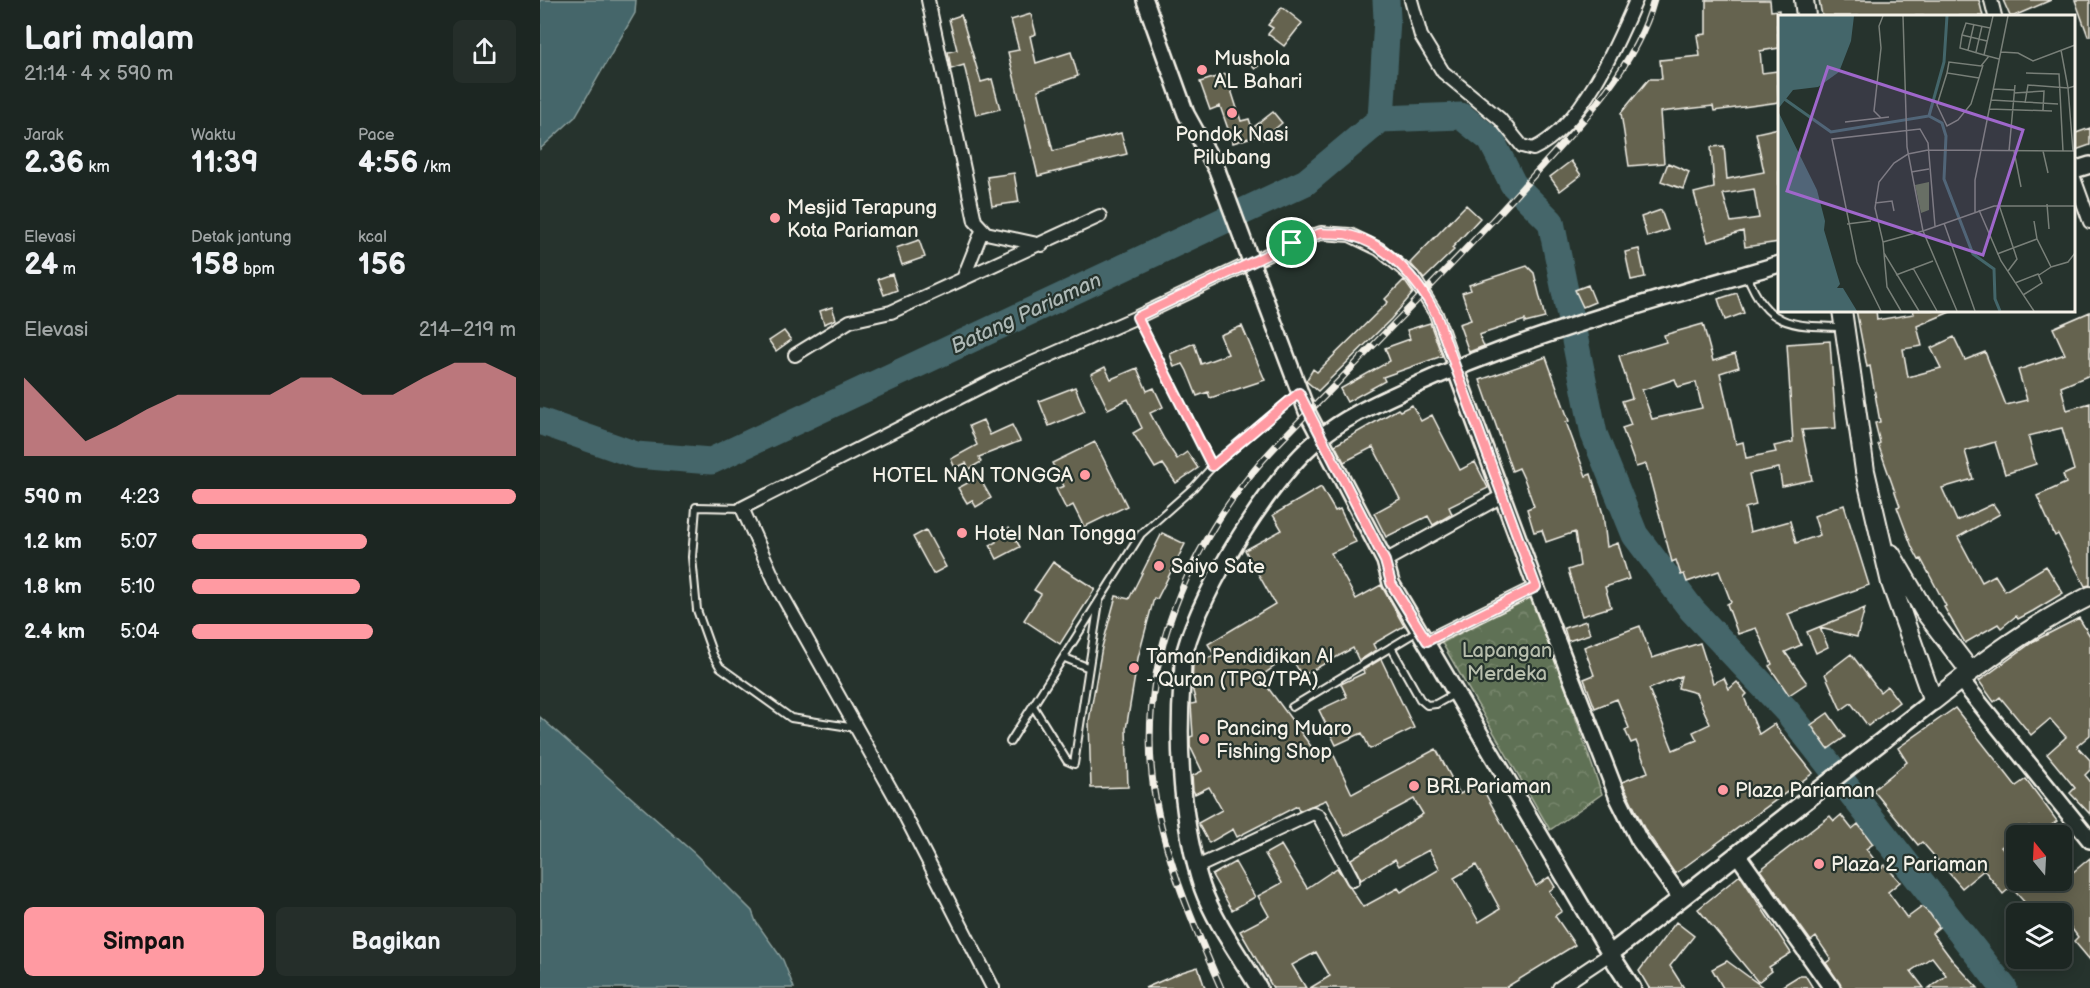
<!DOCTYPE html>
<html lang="id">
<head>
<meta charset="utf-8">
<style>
	body { margin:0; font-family:"Balsamiq Sans",sans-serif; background:#252e2a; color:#f1f3f6; height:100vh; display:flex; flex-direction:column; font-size:22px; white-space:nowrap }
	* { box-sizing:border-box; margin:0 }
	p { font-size:20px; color:#a0a5a5 }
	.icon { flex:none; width:33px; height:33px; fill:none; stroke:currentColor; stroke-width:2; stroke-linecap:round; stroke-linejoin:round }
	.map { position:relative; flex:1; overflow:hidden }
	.panel { display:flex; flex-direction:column; background:#1c2622; width:540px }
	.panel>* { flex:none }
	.needle { width:39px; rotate:342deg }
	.controls { position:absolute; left:1466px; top:825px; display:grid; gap:12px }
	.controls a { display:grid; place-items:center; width:66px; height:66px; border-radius:9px; background:#1c2622; box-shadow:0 3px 15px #0003,0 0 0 2px #3a4340; font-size:30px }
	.pin { position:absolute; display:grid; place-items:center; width:51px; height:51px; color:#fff; margin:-26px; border:3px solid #fff; border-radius:50%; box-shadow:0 2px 6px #0007 }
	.round { display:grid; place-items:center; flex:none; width:63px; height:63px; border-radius:9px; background:#252e2a }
	.overview { display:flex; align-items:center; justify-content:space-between; height:102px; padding:0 24px }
	h1 { font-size:33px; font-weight:700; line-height:45px }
	.figures { display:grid; grid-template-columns:repeat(3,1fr); gap:9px; height:102px; padding:6px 24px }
	.figures div { display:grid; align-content:center }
	.figures b { font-size:30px; font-weight:700 }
	.figures small { font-size:16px; font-weight:400 }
	.figures p { font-size:16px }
	.chart { height:168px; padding:12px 24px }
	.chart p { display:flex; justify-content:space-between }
	.chart svg { width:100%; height:108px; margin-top:6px; fill:#ff9aa2; opacity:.7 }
	.cta { display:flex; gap:12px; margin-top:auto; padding:12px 24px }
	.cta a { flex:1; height:69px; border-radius:9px; background:#ff9aa2; color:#111; font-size:24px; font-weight:700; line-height:69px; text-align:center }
	.cta a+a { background:#252e2a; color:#f1f3f6 }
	ul { padding:0 24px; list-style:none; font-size:20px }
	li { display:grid; grid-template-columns:96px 72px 1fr; align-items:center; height:45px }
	li i { height:15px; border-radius:8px; background:#ff9aa2 }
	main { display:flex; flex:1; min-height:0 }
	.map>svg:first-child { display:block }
	.park { fill:url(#park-crowns); stroke:#aab19e; stroke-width:1.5 }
	.water { fill:#44666a; stroke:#8a9e9c; stroke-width:1.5 }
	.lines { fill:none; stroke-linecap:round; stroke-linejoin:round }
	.river { stroke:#44666a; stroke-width:27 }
	.building { fill:#65634f; stroke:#f4f1e8; stroke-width:1.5; fill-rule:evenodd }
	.service-casing { stroke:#f4f1e8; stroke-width:10 }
	.minor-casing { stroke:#f4f1e8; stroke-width:16 }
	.tertiary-casing { stroke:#f4f1e8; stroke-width:20 }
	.secondary-casing { stroke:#f4f1e8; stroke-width:21 }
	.primary-casing { stroke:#f4f1e8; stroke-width:22 }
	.service { stroke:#26332d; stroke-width:6 }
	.minor { stroke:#26332d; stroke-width:12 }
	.tertiary { stroke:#26332d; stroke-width:15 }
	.secondary { stroke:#26332d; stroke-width:16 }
	.primary { stroke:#26332d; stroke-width:18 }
	.rail-casing { stroke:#f4f1e8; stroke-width:7 }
	.rail { stroke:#26332d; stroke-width:4.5; stroke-dasharray:14; stroke-linecap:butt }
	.tertiary-bridge-casing { stroke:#f4f1e8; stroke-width:20; stroke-linecap:butt }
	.tertiary-bridge { stroke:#26332d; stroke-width:15 }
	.route-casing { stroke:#fff; stroke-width:12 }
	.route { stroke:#ff9aa2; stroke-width:8 }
	.poi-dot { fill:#ff9aa2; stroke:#26332d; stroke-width:2 }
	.labels { text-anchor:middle; stroke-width:4.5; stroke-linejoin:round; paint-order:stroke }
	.poi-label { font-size:20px; fill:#f4f1e8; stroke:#26332d; text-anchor:start }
	.park-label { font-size:20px; fill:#b8bead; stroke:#26332d }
	.water-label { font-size:21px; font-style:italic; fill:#aeb9b6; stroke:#26332d }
	.inset-river { fill:none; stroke:#44666a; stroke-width:3 }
	.inset-road { fill:none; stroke:#787f78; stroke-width:1.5 }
	.view { fill:#9f67cb; fill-opacity:0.15; stroke:#9f67cb; stroke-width:3 }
	.inset-edge { fill:none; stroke:#f4f1e8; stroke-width:3 }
</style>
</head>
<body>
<main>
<section class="panel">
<div class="overview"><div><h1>Lari malam</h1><p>21:14 · 4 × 590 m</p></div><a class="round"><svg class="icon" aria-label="share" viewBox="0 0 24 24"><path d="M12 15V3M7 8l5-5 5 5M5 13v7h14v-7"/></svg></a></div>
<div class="figures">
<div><p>Jarak</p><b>2.36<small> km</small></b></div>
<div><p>Waktu</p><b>11:39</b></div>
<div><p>Pace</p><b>4:56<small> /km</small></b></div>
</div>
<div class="figures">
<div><p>Elevasi</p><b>24<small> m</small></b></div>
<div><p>Detak jantung</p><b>158<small> bpm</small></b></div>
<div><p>kcal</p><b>156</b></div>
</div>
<div class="chart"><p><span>Elevasi</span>214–219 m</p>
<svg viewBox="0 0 160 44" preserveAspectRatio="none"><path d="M0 44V12L10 25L20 38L30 32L40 25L50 19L60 19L70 19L80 19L90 12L100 12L110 19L120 19L130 12L140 6L150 6L160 12V44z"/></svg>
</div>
<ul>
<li><b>590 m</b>4:23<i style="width:100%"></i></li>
<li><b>1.2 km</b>5:07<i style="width:54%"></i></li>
<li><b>1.8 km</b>5:10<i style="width:52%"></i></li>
<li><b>2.4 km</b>5:04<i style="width:56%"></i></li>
</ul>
<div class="cta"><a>Simpan</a><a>Bagikan</a></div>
</section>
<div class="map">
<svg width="1550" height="988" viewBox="0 0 1550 988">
	<defs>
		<pattern id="park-crowns" width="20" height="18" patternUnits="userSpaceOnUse" patternTransform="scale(1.5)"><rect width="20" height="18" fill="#5f7154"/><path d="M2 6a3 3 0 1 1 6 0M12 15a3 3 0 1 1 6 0" fill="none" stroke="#77866d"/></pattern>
	</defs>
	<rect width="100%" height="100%" fill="#26332d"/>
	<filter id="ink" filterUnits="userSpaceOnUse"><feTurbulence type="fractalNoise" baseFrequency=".0167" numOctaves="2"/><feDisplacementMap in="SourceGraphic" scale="12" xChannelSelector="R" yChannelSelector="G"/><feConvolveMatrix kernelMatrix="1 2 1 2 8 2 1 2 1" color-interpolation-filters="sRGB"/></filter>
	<g filter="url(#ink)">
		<path class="park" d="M993 594 1062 794 1010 830 902 643Z"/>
		<path class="water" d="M0 0H96L95 13 35 117 0 149Z
			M0 717 154 853 212 911 216 922 243 960 254 988H0Z"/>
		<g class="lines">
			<path class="river" d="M841 119 921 116 951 140 973 184 1011 222 1054 434 1095 535 1152 610 1247 711 1464 988
				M0 421 96 455 171 461 766 182 841 119 847 19 846 0"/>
		</g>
		<path class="building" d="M1166 0H1230L1231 11 1239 10V25H1237L1239 48 1220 51 1222 73 1237 71 1239 102 1174 111 1173 106 1120 112 1124 163 1089 166 1081 113 1109 79H1122L1120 60 1160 56 1157 35 1166 34Z
			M1279 0H1439L1443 16H1282Z
			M1463 0H1511L1474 16H1470Z
			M1535 0H1550V36H1548Z
			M742 7 762 23 744 46 728 34 733 28 728 25Z
			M491 14 496 34 490 36 496 63 531 52 538 76 498 90 513 151 581 133 587 154 498 176 468 52 479 50 471 20Z
			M421 15 441 82 452 79 460 109 436 115 424 65 411 69 408 52 417 50 409 19Z
			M715 52 724 61 715 69 706 60Z
			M686 74 701 121 709 119 715 136 693 143 680 106 670 110 660 82Z
			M733 112 742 123 723 139 714 127Z
			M1239 128V242L1205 247 1203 231 1168 242 1154 193 1174 188 1171 147 1184 146 1187 179 1224 172 1216 133ZM1214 189 1219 218 1191 222 1183 194Z
			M1550 128V145L1533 151V134Z
			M1031 161 1041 175 1020 191 1010 177Z
			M1128 163 1149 172 1143 189 1121 181Z
			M474 173 479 202 452 206 447 177Z
			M926 205 940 218 912 248 914 250 884 279 870 263Z
			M1121 210 1128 230 1107 237 1101 217Z
			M379 240 385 257 362 265 356 248Z
			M1099 249 1105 277 1091 280 1085 252Z
			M987 266 994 273 1005 318 985 323V320L939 335 944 346 929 352 919 324 931 320 922 293 931 290 929 285Z
			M352 274 357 290 344 295 338 279Z
			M864 280 873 293 851 319 778 391 766 381 773 369 777 372 848 302 845 299Z
			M1048 285 1055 302 1043 307 1035 290Z
			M1197 293 1204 313 1185 320 1178 299Z
			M292 307 296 319 284 324 280 311Z
			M1316 310H1336L1337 320 1374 314 1373 310H1415L1377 326 1382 346 1363 349 1368 377 1401 368 1391 348 1414 337 1425 360 1445 352 1466 405 1487 400 1478 370 1525 354 1513 328 1550 312V375L1521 387 1527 410 1550 403V585L1545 586 1518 534 1515 536 1497 496 1526 483 1523 475 1534 470 1522 428 1488 436 1496 464 1465 474 1455 442 1425 451 1433 479 1402 488 1417 521 1453 504 1460 514 1418 537 1442 582 1455 575 1465 591 1506 566 1523 593 1493 611 1478 619 1476 616 1461 628 1458 624 1425 643 1404 607 1406 606 1381 559 1379 560 1372 547 1357 507 1360 506 1338 444 1340 443 1335 423 1340 422 1330 366 1327 367Z
			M890 323 902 356 843 377 845 381 807 402 800 389 850 361 845 348 870 339 867 330Z
			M1163 324 1173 361 1195 354 1199 367 1180 373 1196 444 1203 442 1206 458 1236 452 1234 446 1253 442 1247 344 1290 341 1296 428 1262 430 1272 480 1242 486 1239 468 1209 474 1216 505 1205 508 1210 532 1250 521 1256 543 1280 535 1274 516 1304 505 1329 585 1248 614 1261 645 1245 652 1267 683 1249 695 1229 666 1232 664 1216 628 1198 634 1187 604 1191 602 1179 571 1147 582 1144 574 1141 575 1136 560 1132 562 1106 464 1096 467 1082 428 1091 425 1082 401 1092 398 1079 356 1126 342 1124 335ZM1135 379 1138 387 1156 382 1162 408 1112 419 1102 390Z
			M702 326 725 380 670 398 668 392 657 396 647 371 643 364 634 367 630 354 654 343 661 364 688 354 680 335Z
			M244 331 251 340 236 351 229 341Z
			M1006 357 1029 421 1026 422 1046 476 1051 474 1063 514 1067 547 1078 543 1089 579 1065 587 1071 607 1042 616 1028 570 1040 566 1035 532 1006 542 1002 530 994 532 987 509 994 506 985 481 979 468 972 471 940 380Z
			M565 367 571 379 597 368 607 391 614 388 623 407 610 413 624 439 637 459 647 452 658 468 636 483 623 464 615 468 593 433 602 428 588 399 568 409 551 374Z
			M535 387 545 411 509 426 499 401Z
			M872 405 881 421 892 415 920 470 935 462 948 488 909 507 912 514 893 525 888 516 846 537 834 513 860 499 833 447 804 462 795 445 858 409 860 411Z
			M443 420 450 435 472 425 480 441 439 457 441 462 429 469 426 463 415 468 411 459 437 445 429 426Z
			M555 442 587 506 544 527 533 505 526 509 516 489 524 486 512 463Z
			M439 477 451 498 436 507 432 500 427 503 418 488Z
			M781 487 795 511 800 509 816 542 791 553 816 599 841 585 864 626 833 644 836 650 819 661 813 648 762 676 750 655 720 677 776 753 790 747 812 794 896 749 920 794 940 784 996 886 1009 877 1015 887 1009 891 1022 911 1015 916 1035 945 965 988H770L790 976 776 952 752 965 766 988H733L700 931 729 916 718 896 742 883 725 854 741 845 767 888 797 868 823 907 858 888 861 892 900 869 889 850 859 866 855 859 821 880 811 859 883 814 874 799 805 836 786 800 759 811 757 806 697 837 693 829 669 843 658 823 682 810 669 787 655 794 653 790 652 776 662 771 650 746V737L653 736 651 704 656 703 652 687 653 662 675 656 668 644 735 604 705 550 742 530 733 515ZM936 865 960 909 939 922 914 878Z
			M469 528 480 547 457 559 450 545 456 542 453 536Z
			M386 530 406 567 393 574 373 537Z
			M622 533 645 544 617 599 614 598 598 658 586 729 588 787 551 788 549 721 562 647 576 596 589 599Z
			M513 562 555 589 520 644 484 620 501 594 494 590Z
			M1325 608 1317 637 1280 628 1288 647 1276 653 1267 632Z
			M1539 618 1550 636V735L1537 746 1550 760V770L1545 775 1550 781V814L1530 793 1535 788 1507 754 1526 737 1510 719 1491 735 1460 697 1454 702 1439 681 1494 641Z
			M1046 621 1050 634 1028 641 1024 628Z
			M1100 626 1112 658 1160 643 1173 683 1184 678 1189 689 1197 682 1207 694 1204 697 1219 734 1234 724 1273 773 1135 874 1104 828 1082 782 1108 772 1096 741 1091 743 1085 730 1089 728 1077 699 1055 708 1044 679 1054 675 1044 647ZM1141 676 1138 688 1156 693 1170 724 1153 732 1157 740 1133 750 1109 689Z
			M1311 654 1340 692 1347 686 1359 702 1328 726 1311 703 1301 710 1285 674Z
			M841 659 874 728 830 749 822 733 796 745 779 710 807 697 801 684 824 673 823 670Z
			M1415 708 1476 786 1486 779 1517 821 1497 836 1489 826 1461 847 1476 864V880H1521V858L1532 873 1550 858V960L1534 941 1538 937 1521 914H1495L1471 887 1463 894 1444 870 1422 888 1382 842 1378 845 1333 790 1367 762 1358 748Z
			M1288 713 1305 737 1288 749 1271 725Z
			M1301 815 1312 829 1318 824 1333 844 1326 849 1341 868 1345 865 1360 882 1348 892 1367 918 1382 907 1390 914 1399 927 1392 933 1412 960 1438 988H1389L1406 975 1392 957 1371 971 1384 988H1302L1286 963 1291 959 1276 937 1271 941 1220 870 1290 816 1294 821Z
			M695 862 715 897 692 910 672 875Z
			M1200 875 1251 953 1229 967 1232 971 1218 982 1158 909Z
			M1136 922 1154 936 1130 966 1144 988H1109L1099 971Z
			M1187 961 1224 988H1183L1172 969Z
			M658 967 665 988H605L642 972Z
			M1260 975H1265L1273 988H1239Z"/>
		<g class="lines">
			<g class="service-casing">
				<path id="service" d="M1207 275C1227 326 1250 326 1301 327
					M597 318 673 466
					M202 508 156 507 152 557 157 610 173 655 180 667 251 718 316 728
					M851 647 880 699 887 705 896 704 916 693
					M525 658 547 667
					M493 706 527 761 534 764 559 602
					M752 707 878 631
					M470 742 601 534 654 487 673 466 758 393"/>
			</g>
			<g class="minor-casing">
				<path id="minor" d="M388 0 435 221 446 233 502 245
					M871 0 881 36 903 72 960 119 982 146 993 149C1041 127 1076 47 1096 0
					M1451 0 1455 16
					M1534 178 1550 222
					M423 279 442 231
					M255 355 310 321 351 312 560 216
					M845 561 962 496
					M887 641 996 587
					M657 867 773 813 779 816 813 880
					M453 988 358 802 238 588 202 508 458 378 597 317 752 243 781 233 810 235 839 249 873 277 896 314 915 368
					M1019 988 1070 954"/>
			</g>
			<g class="tertiary-casing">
				<path id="tertiary" d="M605 0 646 114 677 170
					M1534 170 1550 165
					M738 334 768 414 845 561 851 583 1070 954
					M915 368 996 587 1078 798 1099 840 1141 898
					M1420 679 1550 840
					M1197 854 1292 988
					M719 988C699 955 675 923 662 887 642 825 637 748 642 684 643 673 642 661 645 651 662 589 730 478 780 438 806 416 842 401 872 387 989 334 1116 300 1240 264"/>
			</g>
			<g class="secondary-casing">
				<path id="secondary" d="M1092 988 1070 954 1393 701"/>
			</g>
			<g class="primary-casing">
				<path id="primary" d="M1264 0 1266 16
					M1302 310 1325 471 1351 583 1393 701C1442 662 1493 624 1550 596
					M1351 554 1385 612 1430 671"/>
			</g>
			<use href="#service" class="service"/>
			<use href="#minor" class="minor"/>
			<use href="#tertiary" class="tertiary"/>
			<use href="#secondary" class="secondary"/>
			<use href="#primary" class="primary"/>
			<g class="rail-casing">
				<path id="rail" d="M681 988C652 921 620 848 612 775 600 660 648 547 722 461 747 433 774 407 800 380 861 316 924 253 983 187 1031 134 1095 71 1114 0"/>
			</g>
			<use href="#rail" class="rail"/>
			<g class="tertiary-bridge-casing">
				<path id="tertiary-bridge" d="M677 170 738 334"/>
			</g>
			<use href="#tertiary-bridge" class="tertiary-bridge"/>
		</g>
	</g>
	<g class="lines" filter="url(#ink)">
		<g class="route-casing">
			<path id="route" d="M781 233C790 234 800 233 809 235 849 244 878 281 896 314L996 587 887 641 851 583 845 561 759 393 672 466 597 317 752 243Z"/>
		</g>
		<use href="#route" class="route"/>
	</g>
	<g class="poi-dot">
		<circle cx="662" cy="70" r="6"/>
		<circle cx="692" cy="113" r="6"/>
		<circle cx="235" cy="218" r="6"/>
		<circle cx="545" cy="475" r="6"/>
		<circle cx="422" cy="533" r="6"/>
		<circle cx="619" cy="566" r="6"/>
		<circle cx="594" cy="668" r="6"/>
		<circle cx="664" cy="739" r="6"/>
		<circle cx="874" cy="786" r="6"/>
		<circle cx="1183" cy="790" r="6"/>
		<circle cx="1279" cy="864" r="6"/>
	</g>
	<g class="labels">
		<g class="poi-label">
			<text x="674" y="65">Mushola<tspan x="674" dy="23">AL Bahari</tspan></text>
			<text x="692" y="141" text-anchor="middle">Pondok Nasi<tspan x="692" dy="23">Pilubang</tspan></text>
			<text x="247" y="214">Mesjid Terapung<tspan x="247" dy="23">Kota Pariaman</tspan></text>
			<text x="533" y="482" text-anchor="end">HOTEL NAN TONGGA</text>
			<text x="434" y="540">Hotel Nan Tongga</text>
			<text x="631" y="573">Saiyo Sate</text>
			<text x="606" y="663">Taman Pendidikan Al<tspan x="606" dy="23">- Quran (TPQ/TPA)</tspan></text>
			<text x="676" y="735">Pancing Muaro<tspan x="676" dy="23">Fishing Shop</tspan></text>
			<text x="886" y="793">BRI Pariaman</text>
			<text x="1195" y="797">Plaza Pariaman</text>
			<text x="1291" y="871">Plaza 2 Pariaman</text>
		</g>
		<g class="park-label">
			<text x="967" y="657">Lapangan<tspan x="967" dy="23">Merdeka</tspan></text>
		</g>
		<g class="water-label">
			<text transform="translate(486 313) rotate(-25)" y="7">Batang Pariaman</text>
		</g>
	</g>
	<g transform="translate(1238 15)">
		<rect width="297" height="297" fill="#26332d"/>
		<path d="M151 167V195L143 198 137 170Z" fill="#5f7154"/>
		<path d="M0 1H76L73 26 61 57 40 72 15 75 0 94ZM0 96 39 175 47 206 46 215 62 269 59 273H65L79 296H0Z" fill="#44666a"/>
		<path class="inset-river" d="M5 83 53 117 151 101 166 47 169 1M151 101 164 108 168 121 166 164 195 239 216 254 217 284 222 296"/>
		<path class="inset-road" d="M215 1 206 40 221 44M184 20 209 26M190 35 196 9M198 37 204 11M223 37 240 38 255 46 297 30M206 40 182 33 184 20 188 8 212 13M169 58 159 90 169 111 180 105 193 89 205 50M248 58 281 59 285 136M201 63 169 58 171 47 203 51 211 41M215 74 236 75M236 78 266 76 265 95M213 85 280 89M247 88 250 70 290 73 283 35M211 94 274 96M103 103 96 96 103 33 101 11 105 1M67 107 111 102M231 136 237 70M236 136 243 172M265 136 270 158M295 136 290 73 297 71M133 157 151 154M97 188 114 186 116 196M269 189 271 214M221 190 239 244 230 256M201 195 223 246 256 296M197 197V165L230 1M256 206 259 224M166 208 197 296M69 209 93 206M105 227 145 216 129 132 125 1M106 238 141 296M219 239 259 224 273 252 261 260M273 252 290 247 297 238M135 253 159 296M118 260 155 246M237 268 260 259 264 268 245 280M103 296 79 247 54 124 142 114 150 128 157 211M123 296 109 272 105 227 97 193 101 167 116 148 130 139 150 135 297 136M179 296 145 216 216 191H297"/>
		<path class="view" d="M50 52 245 115 205 240 9 176Z"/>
		<rect width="297" height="297" class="inset-edge"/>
	</g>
</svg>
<div class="controls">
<a><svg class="needle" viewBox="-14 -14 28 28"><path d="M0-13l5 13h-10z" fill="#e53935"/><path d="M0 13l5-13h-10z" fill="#a0a5a5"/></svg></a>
<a><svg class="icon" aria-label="layers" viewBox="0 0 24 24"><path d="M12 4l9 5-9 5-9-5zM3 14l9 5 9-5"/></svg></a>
</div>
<div class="pin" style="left:752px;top:243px;background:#1e9e55"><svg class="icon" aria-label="arrive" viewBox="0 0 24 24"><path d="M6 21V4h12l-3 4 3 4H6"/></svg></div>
</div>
</main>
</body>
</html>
